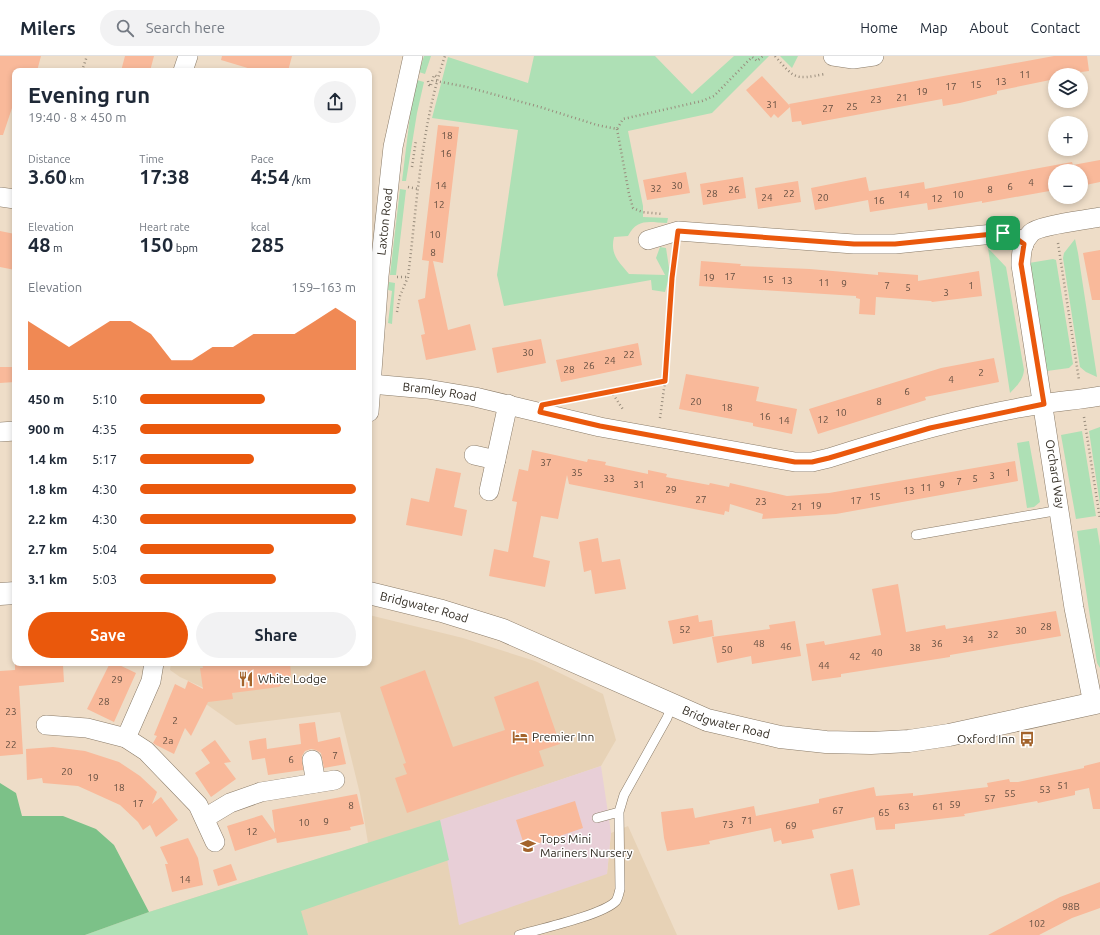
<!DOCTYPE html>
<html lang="en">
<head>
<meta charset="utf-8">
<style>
	body { margin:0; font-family:Ubuntu,sans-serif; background:#f2f2f3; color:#1f2937; height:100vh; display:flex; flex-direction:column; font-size:15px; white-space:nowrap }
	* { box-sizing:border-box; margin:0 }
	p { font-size:13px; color:#747a83 }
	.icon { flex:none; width:22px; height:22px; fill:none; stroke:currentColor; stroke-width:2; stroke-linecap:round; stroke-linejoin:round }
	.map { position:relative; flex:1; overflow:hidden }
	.panel { position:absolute; left:12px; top:12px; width:360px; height:598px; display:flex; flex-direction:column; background:#fff; border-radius:8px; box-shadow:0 2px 6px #0003 }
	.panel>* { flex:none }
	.tools { position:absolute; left:1048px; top:12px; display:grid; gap:8px }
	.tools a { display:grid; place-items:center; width:40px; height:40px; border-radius:50%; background:#fff; box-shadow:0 2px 6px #0003; font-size:20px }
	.pin { position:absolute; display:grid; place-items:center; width:34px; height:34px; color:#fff; margin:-17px; border-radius:8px; box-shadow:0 2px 6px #0006 }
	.round { display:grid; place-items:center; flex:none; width:42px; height:42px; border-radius:21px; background:#f2f2f3 }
	.summary { display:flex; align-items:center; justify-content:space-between; height:68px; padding:0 16px }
	h1 { font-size:22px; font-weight:700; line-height:30px }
	.stats { display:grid; grid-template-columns:repeat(3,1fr); gap:6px; height:68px; padding:4px 16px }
	.stats div { display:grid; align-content:center }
	.stats b { font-size:20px; font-weight:700 }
	.stats small { font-size:11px; font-weight:400 }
	.stats p { font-size:11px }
	.chart { height:112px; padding:8px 16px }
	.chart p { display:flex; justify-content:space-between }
	.chart svg { width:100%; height:72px; margin-top:4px; fill:#ea580c; opacity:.7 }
	.action { display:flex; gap:8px; margin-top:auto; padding:8px 16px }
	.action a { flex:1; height:46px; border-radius:24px; background:#ea580c; color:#fff; font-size:16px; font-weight:700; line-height:46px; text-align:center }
	.action a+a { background:#f2f2f3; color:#1f2937 }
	ul { padding:0 16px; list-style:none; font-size:13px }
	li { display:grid; grid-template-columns:64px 48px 1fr; align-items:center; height:30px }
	li i { height:10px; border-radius:5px; background:#ea580c }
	header { display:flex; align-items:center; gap:24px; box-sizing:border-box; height:56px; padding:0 20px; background:#fff; border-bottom:1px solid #e0e1e3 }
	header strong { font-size:19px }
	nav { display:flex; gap:22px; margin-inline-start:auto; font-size:14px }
	.search { width:280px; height:36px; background:#f2f2f3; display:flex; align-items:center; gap:10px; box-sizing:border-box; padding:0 14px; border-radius:22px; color:#747a83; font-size:15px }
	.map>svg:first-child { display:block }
	.built { fill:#e7d2b6 }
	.education { fill:#e8cfd7 }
	.green { fill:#aee0b5 }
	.forest { fill:#7cc188 }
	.building { fill:#f9b99a }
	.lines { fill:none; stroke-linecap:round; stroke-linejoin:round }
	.service-casing { stroke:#8a7b68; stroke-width:10 }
	.minor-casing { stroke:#8a7b68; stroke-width:20 }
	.tertiary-casing { stroke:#8a7b68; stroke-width:23 }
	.path { stroke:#998d7d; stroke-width:2.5; stroke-dasharray:1 3; stroke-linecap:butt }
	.service { stroke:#fff; stroke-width:9 }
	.minor { stroke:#fff; stroke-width:19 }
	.tertiary { stroke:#fff; stroke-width:22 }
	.route-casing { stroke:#fff; stroke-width:8 }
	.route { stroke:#ea580c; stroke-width:5 }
	.labels { text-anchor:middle; stroke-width:3; stroke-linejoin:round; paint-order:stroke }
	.number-label { font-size:10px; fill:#644f41 }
	.street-label { font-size:12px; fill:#322c23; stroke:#fff }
	.poi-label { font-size:12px; fill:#322c23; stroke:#fff; text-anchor:start }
</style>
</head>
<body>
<header>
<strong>Milers</strong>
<div class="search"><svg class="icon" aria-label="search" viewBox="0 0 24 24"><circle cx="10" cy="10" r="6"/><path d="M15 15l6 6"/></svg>Search here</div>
<nav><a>Home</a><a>Map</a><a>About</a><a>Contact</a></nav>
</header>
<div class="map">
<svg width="1100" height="879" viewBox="0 0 1100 879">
	<rect width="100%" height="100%" fill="#eeddc8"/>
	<path class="built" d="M369 559 463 582 535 605 603 638 616 684 601 710 441 764 449 804 607 818 611 777 628 770 677 879H86L149 856 368 787 360 738 340 656 236 669 206 648 204 632 180 621 170 614 171 607H369Z"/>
	<path class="education" d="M601 710 611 777 607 818 459 869 440 764Z"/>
	<path class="green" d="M424 0H431L425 18 419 16Z
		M534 0H655L692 38 734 0H769L712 57 628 75 643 150V161L668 162 667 167C649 166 637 162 628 180L614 181C610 198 618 205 629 218L665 219 656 202 660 191 666 192 670 218 665 236 652 234 651 224 504 250 497 219 518 74 432 62 448 1 528 27Z
		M780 0H798L792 12Z
		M417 24 424 26 417 57 406 125H402L411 52Z
		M400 133 406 134 396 219H390Z
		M1075 183 1078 197 1097 321 1086 316 1080 311 1063 202 1064 197Z
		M988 192 1006 211 1024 314C1023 324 1017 330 1010 337Z
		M1053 203 1056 204 1073 308 1069 312 1047 315 1029 207Z
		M389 226 395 227 392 268 388 267 392 235 388 234Z
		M1100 371V448L1089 375Z
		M1082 375 1096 460 1076 463 1061 379Z
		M1029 385 1040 446 1034 451 1027 452 1017 387Z
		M1097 472 1100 490V612L1097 607 1077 475Z
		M440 764 449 804 301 855 308 879H85L149 856Z"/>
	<path class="forest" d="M0 727 16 737 22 760H63L96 773 114 789 149 856 85 879H0Z"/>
	<path class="building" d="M0 0H41L37 15H15V43L3 79H0Z
		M125 0H154L150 15H121Z
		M222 0H292L288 15H258L221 4Z
		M1054 0H1087L1089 15 1081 16V19H1055V23L997 35V38L960 47 943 50 942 43 802 69 801 65 792 66 790 51 778 62 774 58 771 62 746 34 762 20 790 50 789 48Z
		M438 69 459 71 443 207 433 205 448 274 470 268 476 294 426 304 421 279 425 278 418 244 425 242 429 205 422 204Z
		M1100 104V126L1081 130V115H1055V134L982 147V145L928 154 927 147 870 156 868 144 815 154 811 132 866 121 869 135 924 126 925 133 1072 106 1073 109Z
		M686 116 690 137 647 144 643 124Z
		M743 121 746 142 703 149 700 128Z
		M798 125 801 146 758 153 755 132Z
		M0 175 15 178V214L0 211Z
		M1100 194V244H1092L1083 197Z
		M701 205 741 208 740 210 810 213 878 219V216L918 219V225L979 215 982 240 932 246 931 245 876 241 875 259 859 258 860 243 856 242V240L699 230Z
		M541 283 546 307 497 317 492 292Z
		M638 287 642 309 561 326 556 304Z
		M994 302 999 326 925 341 926 344 818 378 809 353 941 312Z
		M0 311H15V326L0 327Z
		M686 318 759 331 756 345 797 353 792 378 753 370V367L679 353Z
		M532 394 587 406 588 403 606 406 605 409 648 418V414L667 418 666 421 709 429 710 427 729 431 730 427 787 440 829 437 1015 405 1018 425 836 458 762 463 763 458 730 448 729 456 725 455 724 459 569 428 567 419 558 463 541 460 533 501 550 505 545 531 489 520 494 493 508 496 517 446 512 445 519 413 528 415Z
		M436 412 461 417 454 451 467 454 462 480 406 469 411 442 429 446Z
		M598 482 602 506 620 503 626 533 595 538 591 514 584 516 579 486Z
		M898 528 906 576 945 569 946 573 1056 555 1061 580 950 599V601L841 618V621L812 625 806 588 824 585 825 589 881 579 872 533Z
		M698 559 699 566 712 564 714 580 673 588 668 565Z
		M795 565 801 600 752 608 751 600 717 607 712 581 770 573 769 569Z
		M15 607H44V610L63 609 64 626 19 630 23 698 0 700V615L15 614Z
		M110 607H115L136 617 114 666 87 653Z
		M202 607H290L291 619 279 631 232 637 233 643 208 646 191 680 185 672 174 698 156 689 153 687 157 680 154 679 175 628 185 633 188 625 203 633 200 612H203Z
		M425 614 453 691 505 674 494 641 538 625 560 688 539 695 544 710 407 757 395 722 407 718 403 708 406 707 380 631Z
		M315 666 318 686 340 681 346 708 324 712 321 697 316 694 311 693 305 695 302 700 303 714 268 719 265 702 252 704 249 685 266 682 267 693 301 688 299 668Z
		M215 684 231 706 224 707 236 723 211 741 195 717 210 707 201 694Z
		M53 691 85 695 119 706 140 720 157 736 152 748 161 741 178 764 156 781 150 769 143 774 138 766 120 749 78 730 43 727 42 722 27 724 26 693Z
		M1100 706V753H1093L1089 732 1075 735V739L1038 747 1037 745 964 758 965 760 895 768V773L876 774 874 761 812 774 814 782 782 788 781 784 774 786 771 772 709 785 710 788 667 795 664 782 661 756 693 752 695 762 754 750 756 760 819 747V743L874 731 876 740 913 737V740L988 731 987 727 1009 723 1010 726H1018L1084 712V710Z
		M357 738 364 768 350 771 351 774 340 776 277 787 276 782 235 795 227 770 262 759 275 777 272 754Z
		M575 745 583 772 525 792 516 764Z
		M188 782 198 802 203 829 172 836 165 808H168L160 791Z
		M231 808 237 824 218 830 213 814Z
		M853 813 860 849 838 854 830 818Z
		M1100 826V852L1072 862 1039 879H988L1060 841Z"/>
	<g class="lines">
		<g class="service-casing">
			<path id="service" d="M916 479 1060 454
				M597 762 619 756
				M519 879C540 873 603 859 616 845 618 842 619 837 620 833L619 756 624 739 667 662 672 649"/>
		</g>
		<g class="minor-casing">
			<g id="minor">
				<path d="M833 0 853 3 874 0"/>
				<path d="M183 15 188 0"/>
				<path d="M0 141 15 143"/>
				<path d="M648 184 678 175 854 188H895L1003 177 1014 181 1024 188"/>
				<path id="s1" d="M371 328 427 333 475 341 600 371 795 406H812L829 402C897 380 966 360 1036 349 1057 345 1079 344 1100 340"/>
				<path id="s2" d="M369 356 379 220 393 91 413 0"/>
				<path d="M0 376 15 375"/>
				<path d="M474 399 496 404"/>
				<path d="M489 435 508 348"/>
				<path d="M1093 648 1074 552 1021 209C1021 197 1022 186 1031 177 1039 169 1087 164 1100 161"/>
				<path d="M46 669 87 672 126 682 146 695 198 749 215 786"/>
				<path d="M126 682 151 625 154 607"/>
				<path d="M312 704 316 727"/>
				<path d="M205 762 230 747 261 736 335 724"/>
			</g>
		</g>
		<g class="tertiary-casing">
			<g id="tertiary">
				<path id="s3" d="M369 537 442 555 503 574 707 664 780 681 826 686 871 687 909 685 949 679 1100 646"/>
				<path d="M0 538 15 537"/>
			</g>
		</g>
		<path class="path" d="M775 0C795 23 794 24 825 18
			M82 15 87 0
			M428 25 429 29H431
			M436 25 467 31 540 51 597 69 617 73 623 63 702 45 714 40 752 1 757 5 763 0
			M431 29 434 19 438 21
			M617 73 629 138 633 152 642 156 662 158
			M412 111 416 84
			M408 131 418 133
			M1058 187 1079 324
			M397 221H408
			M397 256 400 240 408 221C417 148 421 69 445 0
			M611 335 624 355
			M571 343 665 325
			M1084 361 1100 463
			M660 362 665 325 675 196"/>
		<use href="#service" class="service"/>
		<use href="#minor" class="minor"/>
		<use href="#tertiary" class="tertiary"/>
	</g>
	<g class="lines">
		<g class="route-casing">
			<path id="route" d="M678 175 854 188H895L1003 177 1014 181 1024 188 1021 208 1044 348 930 372 829 402 812 406H795L600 370 540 356 542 349 665 325 672 222Z"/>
		</g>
		<use href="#route" class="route"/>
	</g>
	<defs>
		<g id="restaurant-bare" transform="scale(1.2)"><path d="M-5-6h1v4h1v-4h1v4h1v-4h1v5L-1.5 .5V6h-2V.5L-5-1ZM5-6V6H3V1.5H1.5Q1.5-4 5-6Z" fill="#a3632b" stroke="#fff" stroke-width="2.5" paint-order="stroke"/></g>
		<g id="hotel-bare" transform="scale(1.2)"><path d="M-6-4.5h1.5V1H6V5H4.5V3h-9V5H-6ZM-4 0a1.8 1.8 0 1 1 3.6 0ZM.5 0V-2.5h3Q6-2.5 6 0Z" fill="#a3632b" stroke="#fff" stroke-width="2.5" paint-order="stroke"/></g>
		<g id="bus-bare" transform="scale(1.2)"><path d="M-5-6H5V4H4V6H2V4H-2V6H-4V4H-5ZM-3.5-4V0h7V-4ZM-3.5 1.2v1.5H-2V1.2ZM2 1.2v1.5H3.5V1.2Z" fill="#a3632b" stroke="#fff" stroke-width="2.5" paint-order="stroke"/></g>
		<g id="school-bare" transform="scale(1.2)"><path d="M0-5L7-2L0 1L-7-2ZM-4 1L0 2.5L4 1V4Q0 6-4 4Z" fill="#a3632b" stroke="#fff" stroke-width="2.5" paint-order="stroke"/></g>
	</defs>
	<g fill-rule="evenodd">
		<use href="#restaurant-bare" x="246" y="623"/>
		<use href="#hotel-bare" x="520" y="681"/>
		<use href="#bus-bare" x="1027" y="683"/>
		<use href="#school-bare" x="528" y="790"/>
	</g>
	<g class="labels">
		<g class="number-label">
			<text x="1025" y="22">11</text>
			<text x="1001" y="29">13</text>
			<text x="976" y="32">15</text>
			<text x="951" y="34">17</text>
			<text x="922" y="39">19</text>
			<text x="902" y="45">21</text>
			<text x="876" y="47">23</text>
			<text x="772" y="52">31</text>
			<text x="852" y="54">25</text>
			<text x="828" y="56">27</text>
			<text x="447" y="83">18</text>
			<text x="446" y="101">16</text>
			<text x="1031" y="130">4</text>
			<text x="441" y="133">14</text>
			<text x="677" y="133">30</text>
			<text x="1010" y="134">6</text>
			<text x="656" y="136">32</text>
			<text x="734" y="137">26</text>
			<text x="990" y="137">8</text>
			<text x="712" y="141">28</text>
			<text x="789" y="141">22</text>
			<text x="904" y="142">14</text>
			<text x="958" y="142">10</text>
			<text x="767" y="145">24</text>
			<text x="823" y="145">20</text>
			<text x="937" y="146">12</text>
			<text x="879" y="148">16</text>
			<text x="439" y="152">12</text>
			<text x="435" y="182">10</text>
			<text x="433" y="200">8</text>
			<text x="730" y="224">17</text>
			<text x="709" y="225">19</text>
			<text x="768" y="227">15</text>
			<text x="787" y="228">13</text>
			<text x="824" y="230">11</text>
			<text x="844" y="231">9</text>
			<text x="887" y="233">7</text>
			<text x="971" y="233">1</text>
			<text x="908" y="235">5</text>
			<text x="946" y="240">3</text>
			<text x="528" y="300">30</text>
			<text x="629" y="302">22</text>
			<text x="610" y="308">24</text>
			<text x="589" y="313">26</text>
			<text x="569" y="317">28</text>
			<text x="981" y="320">2</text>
			<text x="951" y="327">4</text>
			<text x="907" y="339">6</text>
			<text x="696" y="349">20</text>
			<text x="879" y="349">8</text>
			<text x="727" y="355">18</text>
			<text x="841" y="360">10</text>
			<text x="765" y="364">16</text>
			<text x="823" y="367">12</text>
			<text x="784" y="368">14</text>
			<text x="546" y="410">37</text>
			<text x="577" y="420">35</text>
			<text x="1008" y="420">1</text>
			<text x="992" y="423">3</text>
			<text x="609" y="426">33</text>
			<text x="975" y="426">5</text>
			<text x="959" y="429">7</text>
			<text x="639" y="432">31</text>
			<text x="942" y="432">9</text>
			<text x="926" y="435">11</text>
			<text x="671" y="437">29</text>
			<text x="909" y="438">13</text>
			<text x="875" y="444">15</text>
			<text x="701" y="447">27</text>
			<text x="856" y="448">17</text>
			<text x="761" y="449">23</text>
			<text x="816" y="453">19</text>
			<text x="797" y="454">21</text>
			<text x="1046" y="574">28</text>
			<text x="685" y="577">52</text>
			<text x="1021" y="578">30</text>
			<text x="993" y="582">32</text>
			<text x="968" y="587">34</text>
			<text x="759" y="591">48</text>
			<text x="937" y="591">36</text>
			<text x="786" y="594">46</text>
			<text x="915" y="595">38</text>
			<text x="727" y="597">50</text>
			<text x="877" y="600">40</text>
			<text x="855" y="604">42</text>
			<text x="824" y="613">44</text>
			<text x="117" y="627">29</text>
			<text x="104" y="649">28</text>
			<text x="11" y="659">23</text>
			<text x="175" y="668">2</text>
			<text x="168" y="688">2a</text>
			<text x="11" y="692">22</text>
			<text x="335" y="703">7</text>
			<text x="291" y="707">6</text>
			<text x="67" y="719">20</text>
			<text x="93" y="725">19</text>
			<text x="1063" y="733">51</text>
			<text x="119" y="735">18</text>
			<text x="1045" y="737">53</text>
			<text x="1010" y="741">55</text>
			<text x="990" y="746">57</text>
			<text x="138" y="751">17</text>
			<text x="955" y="752">59</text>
			<text x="351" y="753">8</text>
			<text x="904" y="754">63</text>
			<text x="938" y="754">61</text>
			<text x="838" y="758">67</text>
			<text x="884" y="760">65</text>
			<text x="747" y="768">71</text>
			<text x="326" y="769">9</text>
			<text x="304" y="770">10</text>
			<text x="728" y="772">73</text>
			<text x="791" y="773">69</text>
			<text x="252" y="779">12</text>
			<text x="185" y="827">14</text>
			<text x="1071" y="854">98B</text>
			<text x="1037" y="871">102</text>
		</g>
		<g class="street-label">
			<text dy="4" stroke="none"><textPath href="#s2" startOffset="191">Laxton Road</textPath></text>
			<text dy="4" stroke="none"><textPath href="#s1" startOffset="69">Bramley Road</textPath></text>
			<text transform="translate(1055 418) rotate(81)" y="4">Orchard Way</text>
			<text dy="4" stroke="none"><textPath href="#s3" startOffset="57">Bridgwater Road</textPath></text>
			<text dy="4" stroke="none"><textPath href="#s3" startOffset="381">Bridgwater Road</textPath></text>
		</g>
		<g class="poi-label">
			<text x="258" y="627">White Lodge</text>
			<text x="532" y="685">Premier Inn</text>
			<text x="1015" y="687" text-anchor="end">Oxford Inn</text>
			<text x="540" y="787">Tops Mini<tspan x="540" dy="14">Mariners Nursery</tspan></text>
		</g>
	</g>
</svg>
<div class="tools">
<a><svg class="icon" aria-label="layers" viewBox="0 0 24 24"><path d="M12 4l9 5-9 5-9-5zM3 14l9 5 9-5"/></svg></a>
<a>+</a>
<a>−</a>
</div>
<div class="pin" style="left:1003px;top:177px;background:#1e9e55"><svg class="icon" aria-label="arrive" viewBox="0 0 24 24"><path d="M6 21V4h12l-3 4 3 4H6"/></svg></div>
<section class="panel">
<div class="summary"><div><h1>Evening run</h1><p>19:40 · 8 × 450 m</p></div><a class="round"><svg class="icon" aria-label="share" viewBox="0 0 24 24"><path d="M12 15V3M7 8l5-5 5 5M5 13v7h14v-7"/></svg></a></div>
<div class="stats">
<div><p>Distance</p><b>3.60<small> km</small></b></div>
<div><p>Time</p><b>17:38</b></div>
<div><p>Pace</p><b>4:54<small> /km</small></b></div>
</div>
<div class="stats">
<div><p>Elevation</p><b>48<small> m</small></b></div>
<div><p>Heart rate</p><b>150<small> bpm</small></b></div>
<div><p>kcal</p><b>285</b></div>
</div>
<div class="chart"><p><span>Elevation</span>159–163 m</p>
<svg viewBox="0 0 160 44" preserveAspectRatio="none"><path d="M0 44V14L10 22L20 30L30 22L40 14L50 14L60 22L70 38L80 38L90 30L100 30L110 22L120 22L130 22L140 14L150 6L160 14V44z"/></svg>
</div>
<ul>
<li><b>450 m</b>5:10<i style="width:58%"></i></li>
<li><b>900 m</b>4:35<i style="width:93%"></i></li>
<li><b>1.4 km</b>5:17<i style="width:53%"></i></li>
<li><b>1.8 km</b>4:30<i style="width:100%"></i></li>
<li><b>2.2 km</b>4:30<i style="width:100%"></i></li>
<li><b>2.7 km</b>5:04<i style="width:62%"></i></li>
<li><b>3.1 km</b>5:03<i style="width:63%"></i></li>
</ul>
<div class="action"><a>Save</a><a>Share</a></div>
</section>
</div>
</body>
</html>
